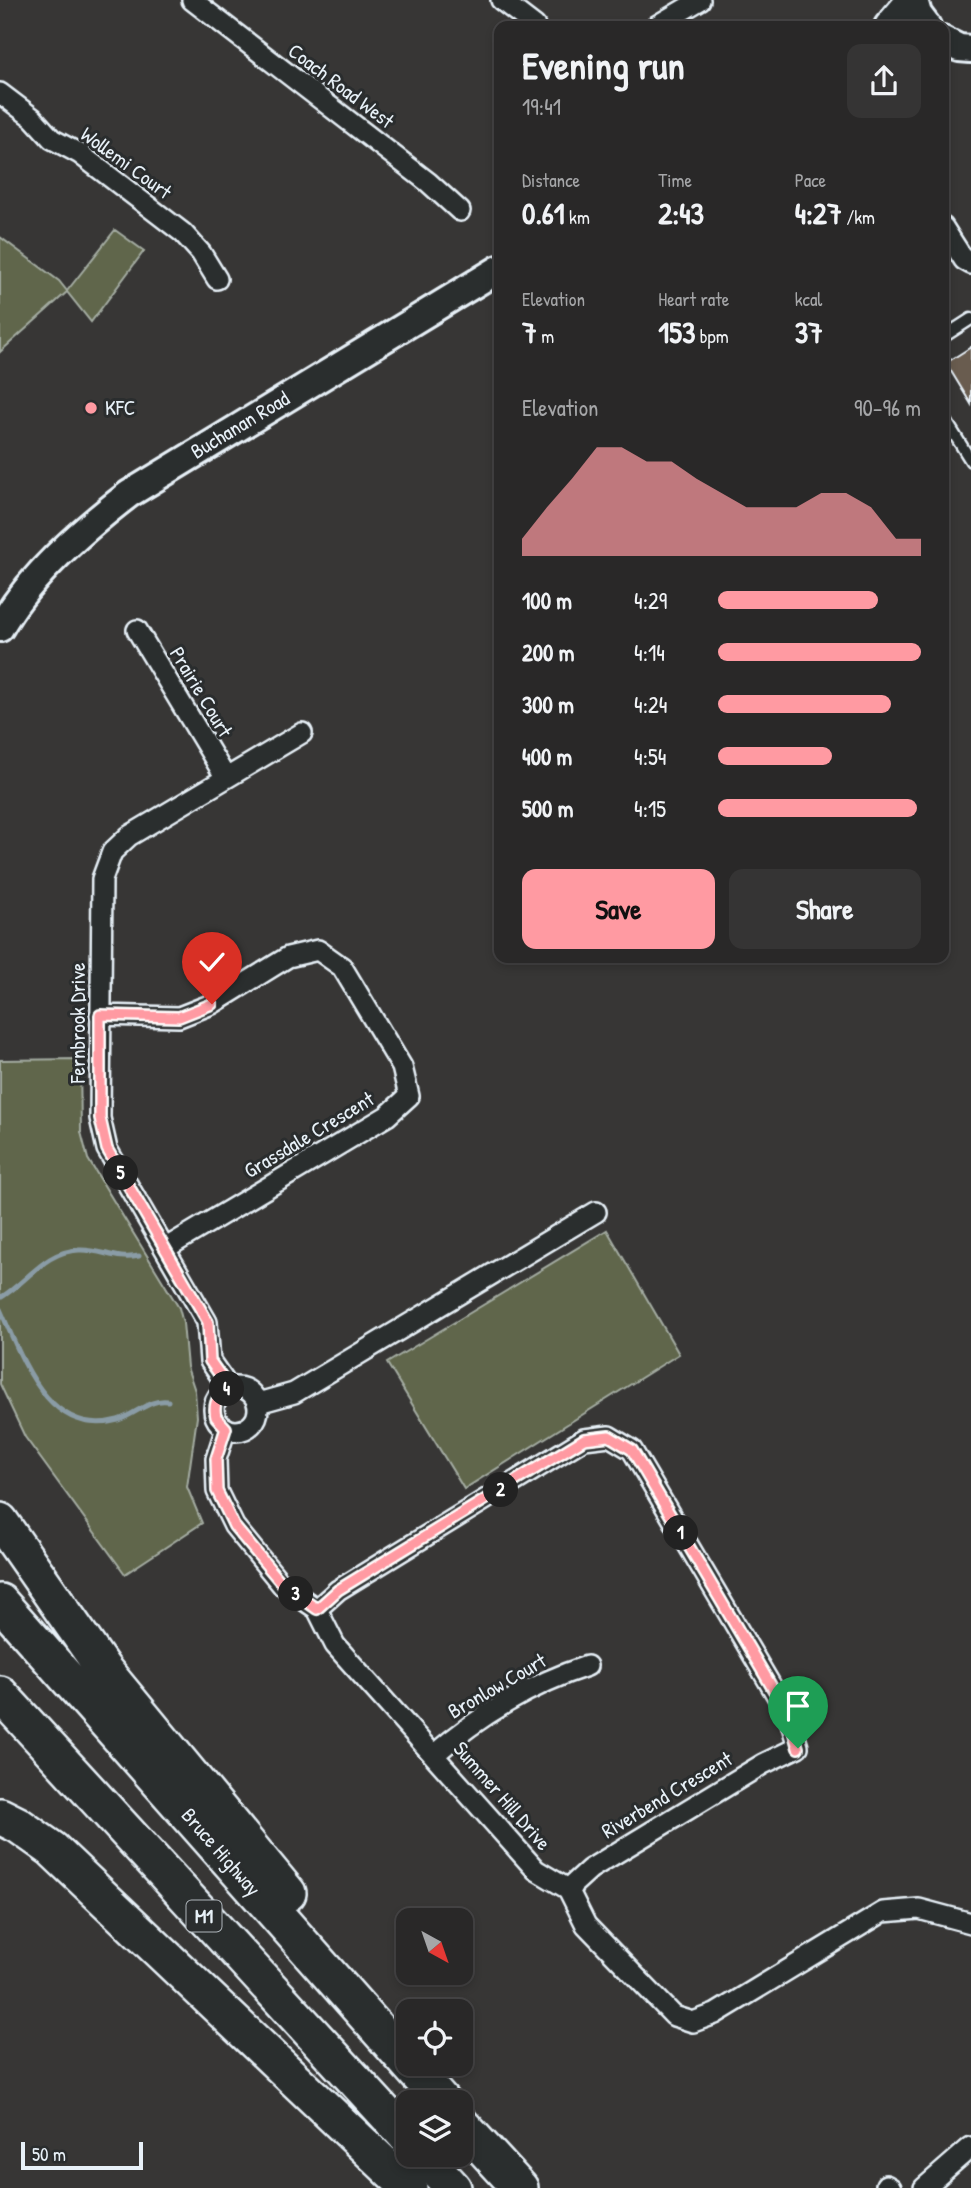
<!DOCTYPE html>
<html lang="en">
<head>
<meta charset="utf-8">
<style>
	body { margin:0; font-family:"Patrick Hand",sans-serif; background:#353434; color:#f1f3f6; height:100vh; display:flex; flex-direction:column; font-size:26px; white-space:nowrap }
	* { box-sizing:border-box; margin:0 }
	p { font-size:23px; color:#a5a6a8 }
	.icon { flex:none; width:38px; height:38px; fill:none; stroke:currentColor; stroke-width:2; stroke-linecap:round; stroke-linejoin:round }
	.map { position:relative; flex:1; overflow:hidden }
	.drawer { position:absolute; left:494px; top:21px; width:455px; height:942px; display:flex; flex-direction:column; background:#292828; border-radius:14px; box-shadow:0 4px 10px #0003,0 0 0 2px #454445 }
	.drawer>* { flex:none }
	.needle { width:46px; rotate:140deg }
	.controls { position:absolute; left:396px; top:1908px; display:grid; gap:14px }
	.controls a { display:grid; place-items:center; width:77px; height:77px; border-radius:14px; background:#292828; box-shadow:0 4px 10px #0003,0 0 0 2px #454445; font-size:35px }
	.scale { position:absolute; left:21px; bottom:18px; width:122px; box-sizing:border-box; padding-left:7px; border:4px solid #e8f1f8; border-top:0; font-size:19px; line-height:24px; white-space:nowrap; color:#e8f1f8; -webkit-text-stroke:5px #2a2d2e; paint-order:stroke }
	.pin { position:absolute; display:grid; place-items:center; width:60px; height:60px; color:#fff; margin:-72px -30px; border-radius:50% 50% 50% 0; rotate:-45deg; box-shadow:0 0 7px #0007 }
	.pin .icon { rotate:45deg }
	.km { position:absolute; width:35px; height:35px; margin:-18px; border-radius:50%; background:#222; color:#fff; font-size:19px; line-height:35px; text-align:center }
	.round { display:grid; place-items:center; flex:none; width:74px; height:74px; border-radius:14px; background:#353434 }
	.head { display:flex; align-items:center; justify-content:space-between; height:119px; padding:0 28px }
	h1 { font-size:38px; font-weight:800; line-height:52px }
	.figures { display:grid; grid-template-columns:repeat(3,1fr); gap:10px; height:119px; padding:7px 28px }
	.figures div { display:grid; align-content:center }
	.figures b { font-size:30px; font-weight:800 }
	.figures small { font-size:19px; font-weight:400 }
	.figures p { font-size:19px }
	.chart { height:196px; padding:14px 28px }
	.chart p { display:flex; justify-content:space-between }
	.chart svg { width:100%; height:126px; margin-top:7px; fill:#ff9aa2; opacity:.7 }
	.action { display:flex; gap:14px; margin-top:auto; padding:14px 28px }
	.action a { flex:1; height:80px; border-radius:14px; background:#ff9aa2; color:#111; font-size:28px; font-weight:800; line-height:80px; text-align:center }
	.action a+a { background:#353434; color:#f1f3f6 }
	ul { padding:0 28px; list-style:none; font-size:23px }
	li { display:grid; grid-template-columns:112px 84px 1fr; align-items:center; height:52px }
	li i { height:18px; border-radius:9px; background:#ff9aa2 }
	.map>svg:first-child { display:block }
	.green { fill:#60664c; stroke:#a4aca2; stroke-width:2 }
	.lines { fill:none; stroke-linecap:round; stroke-linejoin:round }
	.stream { stroke:#8a9ca6; stroke-width:5 }
	.building { fill:#695c50; stroke:#e8f1f8; stroke-width:2 }
	.lane-casing { stroke:#e8f1f8; stroke-width:15 }
	.street-casing { stroke:#e8f1f8; stroke-width:24 }
	.secondary-casing { stroke:#e8f1f8; stroke-width:32 }
	.highway-casing { stroke:#e8f1f8; stroke-width:40 }
	.lane { stroke:#2a2d2e; stroke-width:10 }
	.street { stroke:#2a2d2e; stroke-width:19 }
	.secondary { stroke:#2a2d2e; stroke-width:26 }
	.highway { stroke:#2a2d2e; stroke-width:35 }
	.route-casing { stroke:#fff; stroke-width:14 }
	.route { stroke:#ff9aa2; stroke-width:9 }
	.poi-dot { fill:#ff9aa2; stroke:#2a2d2e; stroke-width:2.5 }
	.labels { text-anchor:middle; stroke-width:6; stroke-linejoin:round; paint-order:stroke }
	.shield { fill:#2a2d2e; stroke:#afb6bb; stroke-width:2 }
	.shield-label { font-size:19px; font-weight:bold; fill:#e8f1f8 }
	.street-label { font-size:21px; fill:#e8f1f8; stroke:#2a2d2e }
	.poi-label { font-size:21px; fill:#e8f1f8; stroke:#2a2d2e; text-anchor:start }
</style>
</head>
<body>
<div class="map">
<svg width="971" height="2188" viewBox="0 0 971 2188">
	<rect width="100%" height="100%" fill="#373635"/>
	<filter id="ink" filterUnits="userSpaceOnUse"><feTurbulence type="fractalNoise" baseFrequency=".0143" numOctaves="2"/><feDisplacementMap in="SourceGraphic" scale="14" xChannelSelector="R" yChannelSelector="G"/><feConvolveMatrix kernelMatrix="1 2 1 2 8 2 1 2 1" color-interpolation-filters="sRGB"/></filter>
	<g filter="url(#ink)">
		<path class="green" d="M115 230 144 251 91 322 67 292 0 352V237L59 281 67 291Z
			M80 1059 81 1132 88 1159 179 1308 183 1323 187 1367 195 1391 197 1417 187 1487 202 1523 125 1574 25 1437 0 1384V1060Z
			M607 1230 679 1354 464 1489 387 1363Z"/>
		<g class="lines">
			<path class="stream" d="M0 1298C28 1282 44 1251 79 1250 103 1249 115 1261 139 1256
				M0 1309C22 1358 48 1439 118 1420 135 1415 150 1398 168 1401"/>
		</g>
		<path class="building" d="M971 347V404L946 363Z"/>
		<g class="lines">
			<g class="lane-casing">
				<path id="lane" d="M943 337 971 319
					M943 416 971 461"/>
			</g>
			<g class="street-casing">
				<path id="street" d="M192 0 428 182 460 211
					M501 0 535 26
					M656 26 700 0
					M0 93 33 118 52 139 80 154 183 233 201 253 217 279
					M943 227 964 260 971 264
					M137 630 226 778
					M100 1015 179 1017 212 1004 288 957 318 950 342 967 402 1067 409 1096 387 1116 166 1248
					M214 1409a22 22 0 1 1 44 0a22 22 0 1 1-44 0Z
					M229 1388 210 1361 207 1322 107 1149 100 1118 102 879 112 852 129 836 302 733
					M258 1403 294 1393 596 1212
					M226 1428 216 1459 217 1491 234 1526 283 1586 317 1609 335 1645 536 1870 568 1889 586 1925 674 2016 693 2022 715 2014 883 1912 919 1909 971 1923
					M317 1609 338 1590 584 1439 609 1436 632 1450 789 1716 798 1747 763 1764 590 1869 568 1889
					M435 1754C477 1717 533 1683 587 1666
					M886 2185 891 2188
					M924 2188 971 2147"/>
			</g>
			<g class="secondary-casing">
				<path id="secondary" d="M914 0 918 14 927 26
					M888 26 910 0
					M943 40 959 48 971 49
					M0 628C29 576 82 530 129 494L499 269"/>
			</g>
			<g class="highway-casing">
				<path id="highway" d="M0 1521 104 1670 288 1893
					M0 1602 442 2102
					M0 1694 408 2138
					M0 1816 18 1825 52 1849 409 2188
					M460 2123 520 2188
					M422 2154 453 2188"/>
			</g>
			<use href="#lane" class="lane"/>
			<use href="#street" class="street"/>
			<use href="#secondary" class="secondary"/>
			<use href="#highway" class="highway"/>
		</g>
	</g>
	<g class="lines" filter="url(#ink)">
		<g class="route-casing">
			<path id="route" d="M212 1004 179 1017 100 1015V1118L107 1149 208 1322 210 1361 229 1388C217 1395 213 1404 216 1417L226 1428 216 1459 217 1491 234 1526 284 1586 317 1609 338 1590 584 1439 609 1436 632 1450 789 1716 798 1748"/>
		</g>
		<use href="#route" class="route"/>
	</g>
	<circle class="poi-dot" cx="91" cy="408" r="7"/>
	<g class="labels">
		<rect class="shield" x="186.5" y="1900.5" width="35" height="31" rx="5"/>
		<g class="shield-label">
			<text x="204" y="1923">M1</text>
		</g>
		<g class="street-label">
			<text transform="translate(341 86) rotate(37)" y="7">Coach Road West</text>
			<text transform="translate(126 163) rotate(36)" y="7">Wollemi Court</text>
			<text transform="translate(240 425) rotate(-31)" y="7">Buchanan Road</text>
			<text transform="translate(201 692) rotate(59)" y="7">Prairie Court</text>
			<text transform="translate(78 1023) rotate(-90)" y="7">Fernbrook Drive</text>
			<text transform="translate(309 1135) rotate(-31)" y="7">Grassdale Crescent</text>
			<text transform="translate(497 1686) rotate(-30)" y="7">Bronlow Court</text>
			<text transform="translate(667 1795) rotate(-31)" y="7">Riverbend Crescent</text>
			<text transform="translate(502 1796) rotate(49)" y="7">Summer Hill Drive</text>
			<text transform="translate(221 1852) rotate(49)" y="7">Bruce Highway</text>
		</g>
		<g class="poi-label">
			<text x="105" y="415">KFC</text>
		</g>
	</g>
</svg>
<div class="controls">
<a><svg class="needle" viewBox="-14 -14 28 28"><path d="M0-13l5 13h-10z" fill="#e53935"/><path d="M0 13l5-13h-10z" fill="#a5a6a8"/></svg></a>
<a><svg class="icon" aria-label="locate" viewBox="0 0 24 24"><circle cx="12" cy="12" r="6"/><path d="M12 2v4M12 18v4M2 12h4M18 12h4"/></svg></a>
<a><svg class="icon" aria-label="layers" viewBox="0 0 24 24"><path d="M12 4l9 5-9 5-9-5zM3 14l9 5 9-5"/></svg></a>
</div>
<div class="scale">50 m</div>
<div class="pin" style="left:798px;top:1748px;background:#1e9e55"><svg class="icon" aria-label="arrive" viewBox="0 0 24 24"><path d="M6 21V4h12l-3 4 3 4H6"/></svg></div>
<div class="pin" style="left:212px;top:1004px;background:#d93025"><svg class="icon" aria-label="check" viewBox="0 0 24 24"><path d="M5 12l5 5 9-10"/></svg></div>
<b class="km" style="left:681px;top:1533px">1</b>
<b class="km" style="left:501px;top:1490px">2</b>
<b class="km" style="left:296px;top:1594px">3</b>
<b class="km" style="left:227px;top:1389px">4</b>
<b class="km" style="left:121px;top:1173px">5</b>
<section class="drawer">
<div class="head"><div><h1>Evening run</h1><p>19:41</p></div><a class="round"><svg class="icon" aria-label="share" viewBox="0 0 24 24"><path d="M12 15V3M7 8l5-5 5 5M5 13v7h14v-7"/></svg></a></div>
<div class="figures">
<div><p>Distance</p><b>0.61<small> km</small></b></div>
<div><p>Time</p><b>2:43</b></div>
<div><p>Pace</p><b>4:27<small> /km</small></b></div>
</div>
<div class="figures">
<div><p>Elevation</p><b>7<small> m</small></b></div>
<div><p>Heart rate</p><b>153<small> bpm</small></b></div>
<div><p>kcal</p><b>37</b></div>
</div>
<div class="chart"><p><span>Elevation</span>90–96 m</p>
<svg viewBox="0 0 160 44" preserveAspectRatio="none"><path d="M0 44V38L10 27L20 17L30 6L40 6L50 11L60 11L70 17L80 22L90 27L100 27L110 27L120 22L130 22L140 27L150 38L160 38V44z"/></svg>
</div>
<ul>
<li><b>100 m</b>4:29<i style="width:79%"></i></li>
<li><b>200 m</b>4:14<i style="width:100%"></i></li>
<li><b>300 m</b>4:24<i style="width:85%"></i></li>
<li><b>400 m</b>4:54<i style="width:56%"></i></li>
<li><b>500 m</b>4:15<i style="width:98%"></i></li>
</ul>
<div class="action"><a>Save</a><a>Share</a></div>
</section>
</div>
</body>
</html>
